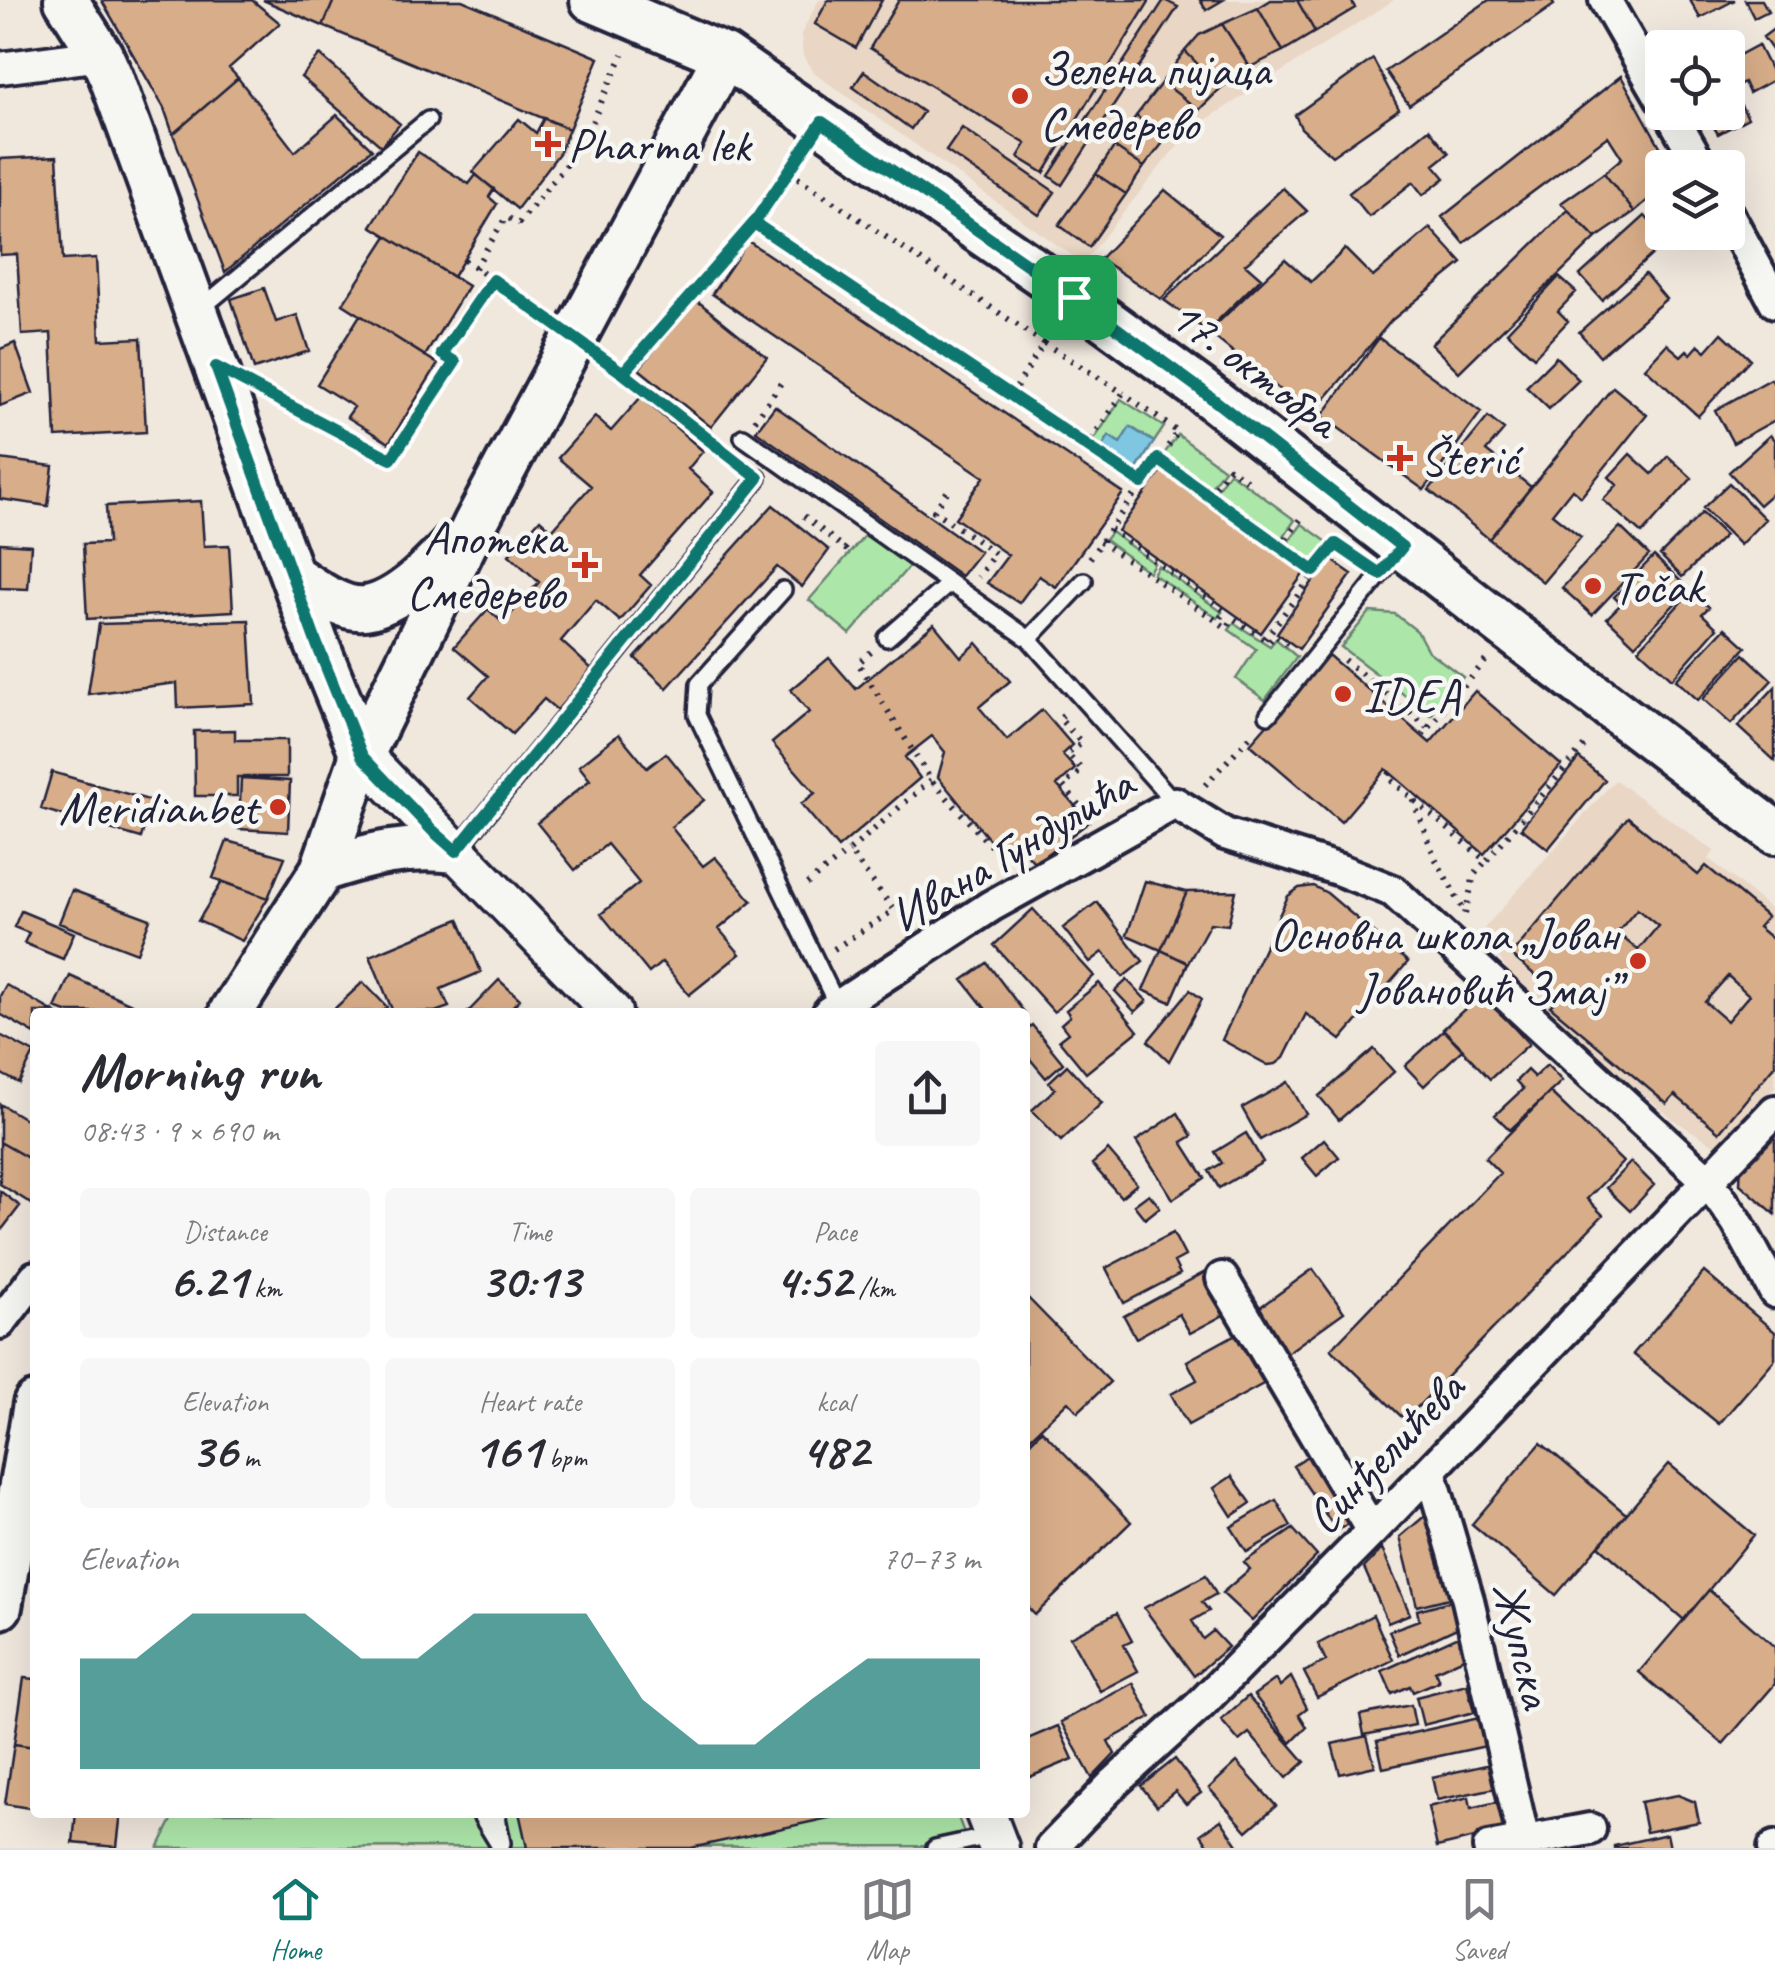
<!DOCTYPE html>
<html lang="en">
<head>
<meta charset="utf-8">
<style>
	body { margin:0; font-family:Caveat,sans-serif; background:#f7f7f7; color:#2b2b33; height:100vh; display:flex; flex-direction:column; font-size:38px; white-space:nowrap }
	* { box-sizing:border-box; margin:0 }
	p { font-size:32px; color:#7c7c81 }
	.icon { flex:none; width:55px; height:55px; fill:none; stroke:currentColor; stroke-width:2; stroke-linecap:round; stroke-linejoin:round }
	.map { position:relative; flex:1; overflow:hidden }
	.panel { position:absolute; left:30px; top:1008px; width:1000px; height:810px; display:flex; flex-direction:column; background:#fff; border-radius:10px; box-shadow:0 10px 40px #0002 }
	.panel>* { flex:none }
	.controls { position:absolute; left:1645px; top:30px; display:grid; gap:20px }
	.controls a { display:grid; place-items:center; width:100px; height:100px; border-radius:10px; background:#fff; box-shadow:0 10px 40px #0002; font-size:50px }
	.pin { position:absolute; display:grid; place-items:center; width:85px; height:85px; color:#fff; margin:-42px; border-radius:20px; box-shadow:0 5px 15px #0006 }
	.round { display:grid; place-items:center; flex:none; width:105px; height:105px; border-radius:10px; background:#f7f7f7 }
	.head { display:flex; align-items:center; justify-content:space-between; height:170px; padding:0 50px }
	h1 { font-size:55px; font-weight:600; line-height:75px }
	.figures { display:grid; grid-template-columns:repeat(3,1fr); gap:15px; height:170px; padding:10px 50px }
	.figures div { display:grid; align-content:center; border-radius:10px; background:#f7f7f7; text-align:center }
	.figures b { font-size:50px; font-weight:600 }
	.figures small { font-size:28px; font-weight:400 }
	.figures p { font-size:28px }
	.chart { height:280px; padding:20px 50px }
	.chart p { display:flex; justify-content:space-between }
	.chart svg { width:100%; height:180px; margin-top:10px; fill:#0f766e; opacity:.7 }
	.tabs { display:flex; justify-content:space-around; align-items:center; height:140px; border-top:2px solid #e1e1e2; background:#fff; font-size:28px; color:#7c7c81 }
	.tabs a { display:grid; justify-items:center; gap:5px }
	.tabs .current { color:#0f766e }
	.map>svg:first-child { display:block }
	.built { fill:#e9d6c4 }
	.green { fill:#ade6a9; stroke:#688472; stroke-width:2.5 }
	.water { fill:#7fc7e0; stroke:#5a859e; stroke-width:2.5 }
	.building { fill:#d8ad89; stroke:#22223b; stroke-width:2.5; fill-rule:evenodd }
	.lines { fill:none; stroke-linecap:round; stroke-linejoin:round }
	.service-casing { stroke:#22223b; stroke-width:22 }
	.minor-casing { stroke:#22223b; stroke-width:38 }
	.tertiary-casing { stroke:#22223b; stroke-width:45 }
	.secondary-casing { stroke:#22223b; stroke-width:50 }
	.path { stroke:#22223b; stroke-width:6; stroke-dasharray:2.5 8; stroke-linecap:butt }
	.service { stroke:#f6f6f2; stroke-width:15 }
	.minor { stroke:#f6f6f2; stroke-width:30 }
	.tertiary { stroke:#f6f6f2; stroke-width:38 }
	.secondary { stroke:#f6f6f2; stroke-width:42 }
	.route-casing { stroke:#fff; stroke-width:20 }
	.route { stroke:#0f766e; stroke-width:12 }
	.poi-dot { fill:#c8321e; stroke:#f6f6f2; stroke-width:4 }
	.labels { text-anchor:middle; stroke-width:9; stroke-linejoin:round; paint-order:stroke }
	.poi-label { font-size:48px; fill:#22223b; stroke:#f6f6f2; text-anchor:start }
	.street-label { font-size:48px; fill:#22223b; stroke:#f6f6f2 }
</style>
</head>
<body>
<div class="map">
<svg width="1775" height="1848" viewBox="0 0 1775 1848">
	<rect width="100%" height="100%" fill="#f0e7dd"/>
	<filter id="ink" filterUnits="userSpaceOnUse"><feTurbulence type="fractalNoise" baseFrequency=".01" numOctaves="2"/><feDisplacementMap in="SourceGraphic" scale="20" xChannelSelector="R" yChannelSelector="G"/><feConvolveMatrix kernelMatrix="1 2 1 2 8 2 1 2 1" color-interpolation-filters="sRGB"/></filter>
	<g filter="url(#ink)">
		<path class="built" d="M819 0H1394L1201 123 1171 153 1083 263 814 73 803 56 801 34Z
			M1615 780 1714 851 1709 859 1775 913V1087L1716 1146 1674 1120 1521 991 1482 931Z"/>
		<path class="green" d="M1121 399 1164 427 1154 442 1131 427 1120 443 1109 436 1100 450 1091 444Z
			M1178 435 1224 469 1207 492 1161 458Z
			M1229 472 1295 520 1279 543 1213 495Z
			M1302 524 1330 544 1314 567 1285 547Z
			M868 532 912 563 850 634 809 600Z
			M1111 532 1154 563 1149 572 1105 540Z
			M1158 566 1222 612 1217 618 1153 574Z
			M1370 612 1395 614 1417 631 1428 651 1463 677 1431 715 1341 647Z
			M1234 623 1270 646 1276 639 1297 657 1265 700 1236 679 1256 649 1229 630Z
			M176 1812H956L969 1846 158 1848Z"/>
		<path class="water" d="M1130 427 1154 442 1135 472 1100 450 1109 436 1120 443Z"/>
		<path class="building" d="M252 0 280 23 229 68 238 78 173 134 164 108 102 1Z
			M263 0H334L323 26Z
			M334 0H462L599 58 569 129 323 26Z
			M828 0H882L856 48 815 24Z
			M899 0H1150L1044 173 1018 157 1026 144 870 48Z
			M1164 0 1178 7 1062 185 1049 176Z
			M1200 0H1223L1206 10Z
			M1271 0H1297L1315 32 1283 51 1258 8Z
			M1297 0H1351L1355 8 1315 32Z
			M1489 0H1551L1554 5 1409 105 1386 71Z
			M1690 0H1735L1700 18Z
			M1745 0H1762L1768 11 1754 18Z
			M1258 8 1283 51 1250 67 1222 24Z
			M1222 24 1250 67 1221 88 1185 51 1199 35Z
			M1775 28V54L1763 37Z
			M1758 45 1775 79 1749 93 1744 82 1735 87 1728 73V61Z
			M1185 51 1221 88 1199 110 1162 82Z
			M320 55 400 124 381 146 301 77Z
			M1373 59 1399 109 1332 156 1301 128 1295 115Z
			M864 71 923 112 911 129 853 87Z
			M1621 76 1672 168H1662V188L1634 212 1604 173 1622 158 1608 136 1464 243 1442 217Z
			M238 78 295 152 337 115 372 149 225 272 173 134Z
			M1162 82 1199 110 1166 139 1136 116Z
			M1728 82 1748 118 1718 134 1705 112H1728Z
			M1136 116 1166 139 1144 167 1114 147Z
			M544 118 569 129 560 152 517 209 473 172 519 119 536 133Z
			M962 128 1055 192 1039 215 946 151Z
			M1429 129 1449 153 1434 165 1445 178 1423 195 1413 182 1369 217 1349 193Z
			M1114 147 1144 167 1126 194 1096 174Z
			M418 152 469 184 476 175 494 189 489 197 497 204 453 277 371 226Z
			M57 156 63 260 96 258 100 340 141 338 146 432 56 437 51 333 22 335 17 254 0 255V159Z
			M1604 173 1634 212 1596 238 1561 203Z
			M1096 174 1126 194 1089 247 1059 225Z
			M1283 188 1307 211 1245 264 1261 278 1207 331 1164 300Z
			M1165 190 1220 235 1161 299 1100 259Z
			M1568 210 1596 238 1459 372 1431 344Z
			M1645 216 1667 241 1602 300 1580 275Z
			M1430 228 1462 263 1392 320 1311 415 1208 332 1285 259 1311 282 1345 249 1373 277Z
			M387 236 468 286 425 356 343 304Z
			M748 241 1123 493 1056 587 1039 576 1019 603 987 583 1008 555 955 518 984 477 712 294Z
			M1645 274 1666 299 1600 356 1579 332Z
			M1559 277 1576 292 1558 311 1568 321 1534 357 1507 332Z
			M264 288 276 322 297 315 309 351 254 369 231 299Z
			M695 299 767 357 711 427 639 369Z
			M360 315 438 364 389 443 347 417 354 407 317 384Z
			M1722 333 1750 359 1698 416 1645 368 1667 344 1681 356 1687 350 1691 354 1699 345 1706 351Z
			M1379 338 1481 412 1424 490 1322 416Z
			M15 343 33 393 0 406V349Z
			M1556 357 1579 380 1549 409 1526 387Z
			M1771 379 1775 386V420L1733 443 1715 410Z
			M1613 387 1647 415 1581 497 1572 489 1552 514 1581 537 1543 582 1489 539Z
			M641 397 703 451 688 469 713 492 640 575 651 585 620 621 596 600 561 641 593 670 557 710 544 699 512 734 470 697 488 676 454 647 488 609 503 623 539 582 509 555 540 519 552 530 591 486 558 458 595 417 611 431Z
			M775 406 980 552 961 576 756 431Z
			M1488 417 1504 430 1486 451 1531 487 1489 539 1429 490Z
			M1770 435 1775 441V491L1759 505 1729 472Z
			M1630 454 1652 474 1668 456 1692 478 1642 534 1603 500 1617 485 1609 477Z
			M0 459 53 466 48 506 0 499Z
			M1162 470 1304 573 1261 633 1118 531Z
			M1729 483 1765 519 1740 545 1703 508Z
			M201 501 204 546 229 545 233 611 87 619 83 544 108 543 106 506Z
			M773 505 829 550 802 587 777 567 667 688 635 658Z
			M1702 513 1725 535 1682 577 1660 555Z
			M1620 527 1649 555 1592 615 1562 588Z
			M0 543 31 545 28 589 0 588Z
			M1654 556 1689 589 1635 645 1607 618 1621 604 1614 597Z
			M1329 558 1352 574 1299 649 1277 633Z
			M1691 591 1709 607 1702 614 1717 628 1672 679 1639 649Z
			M249 620 254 704 178 708 177 683 88 694 99 624Z
			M934 624 961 657 977 643 1010 681 979 707 1007 740 1042 710 1072 745 1062 754 1075 769 1057 785 1089 822 1035 863 1012 838 997 849 938 777 945 752 932 736 905 757 920 778 838 848 801 804 815 793 772 743 809 712 791 690 829 658 856 689Z
			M1725 628 1746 647 1698 700 1676 680Z
			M1744 654 1772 680 1731 724 1703 699Z
			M1328 655 1430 743 1475 691 1561 765 1484 854 1386 769 1341 822 1250 744Z
			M1775 687V761L1738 727Z
			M235 730V740H287V777H237V796H195L194 731Z
			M619 734 647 768 666 753 704 800 671 827 703 866 715 857 752 901 719 929 740 954 689 995 662 962 649 973 601 914 639 883 607 844 575 870 537 823 590 780 579 766Z
			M1579 758 1605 780 1548 849 1521 828Z
			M52 772 152 801 141 838 41 809Z
			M241 778 290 781 288 832 239 829Z
			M1628 817 1698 875 1706 866 1767 917 1758 927 1775 941V1065L1719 1132 1675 1095 1667 1104 1550 1006 1560 996 1511 955ZM1637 909 1658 926 1638 950 1617 933ZM1728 976 1749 995 1727 1021 1705 1002Z
			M227 841 285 857 268 898 213 878Z
			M1145 881 1187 892 1161 950 1127 935Z
			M222 882 268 898 242 941 198 921Z
			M1313 886 1327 893 1408 962 1341 1040 1306 1014 1284 1058 1276 1064 1268 1065 1222 1040 1288 896 1299 888Z
			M72 890 150 919 137 953 59 923Z
			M1236 891 1228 925 1210 923 1188 963 1161 950 1187 892Z
			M1097 902 1143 961 1123 977 1103 952 1090 962 1063 928Z
			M1033 909 1094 976 1054 1012 994 945Z
			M21 911 74 933 63 959 24 943 29 933 14 927Z
			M459 919 481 972 441 989 449 1007 435 1012H393L370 956Z
			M1161 950 1188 963 1171 1002 1143 990Z
			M987 963 1024 1012H988L963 980Z
			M70 976 149 1012H66L55 1008Z
			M499 980 520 999 511 1008 516 1012H468Z
			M1127 980 1147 1001 1135 1012 1115 991Z
			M363 982 387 1007 381 1012H331Z
			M1099 983 1138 1031 1086 1073 1059 1040 1068 1033 1061 1024 1070 1016 1066 1010Z
			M6 985 54 1012H35V1034L0 1014V996Z
			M1190 990 1202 999 1169 1061 1148 1041Z
			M1482 993 1529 1044 1490 1079 1443 1029Z
			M1032 1025 1063 1063 1046 1078 1025 1053V1031Z
			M1444 1030 1463 1049 1424 1086 1405 1066Z
			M0 1035 34 1053 19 1083 0 1073Z
			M1374 1049 1394 1072 1339 1120 1319 1096Z
			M1067 1065 1102 1103 1061 1141 1032 1110 1055 1089 1049 1082Z
			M1547 1065 1562 1081 1510 1130 1495 1115 1523 1089 1516 1081 1527 1070 1534 1077Z
			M1288 1082 1306 1114 1260 1140 1242 1108Z
			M1550 1092 1623 1162 1587 1199 1603 1215 1405 1420 1331 1349 1500 1173 1485 1158Z
			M0 1104 35 1125V1162L0 1142Z
			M1178 1113 1192 1136 1182 1142 1205 1178 1173 1199 1136 1141Z
			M1771 1130 1775 1135V1214L1740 1184 1741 1161Z
			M1246 1133 1263 1162 1219 1188 1209 1171 1222 1163 1215 1152Z
			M1324 1139 1339 1157 1317 1176 1302 1158Z
			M0 1142 35 1162V1206L0 1184Z
			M1108 1150 1137 1184 1121 1197 1092 1164Z
			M1631 1162 1654 1185 1630 1211 1606 1188Z
			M0 1191 20 1206 0 1232Z
			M1149 1194 1160 1207 1145 1219 1134 1205Z
			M1173 1233 1185 1256 1174 1262 1180 1274 1124 1303 1106 1268Z
			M1313 1269 1344 1312 1287 1353 1256 1310Z
			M1209 1270 1231 1311 1190 1333 1179 1314 1136 1338 1124 1316Z
			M1704 1272 1775 1332V1359L1719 1424 1633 1354Z
			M1025 1295 1110 1382 1078 1412 1068 1401 1025 1443Z
			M1238 1333 1265 1383 1188 1425 1171 1394 1197 1380 1187 1361Z
			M1042 1430 1131 1522 1035 1615 1025 1604V1447Z
			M1541 1443 1626 1514 1556 1595 1472 1524Z
			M1314 1451 1358 1517 1337 1531 1293 1466Z
			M1669 1464 1754 1535 1684 1620 1599 1546Z
			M1232 1476 1251 1503 1232 1516 1214 1488Z
			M1276 1500 1291 1526 1247 1552 1231 1527Z
			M1427 1514 1438 1559 1444 1558 1453 1597 1417 1606 1400 1537Z
			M1293 1529 1317 1556 1252 1621 1222 1593 1250 1569 1244 1562Z
			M1382 1549 1410 1614 1388 1623 1364 1568Z
			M1206 1575 1216 1594 1202 1602 1209 1611 1192 1621 1203 1639 1213 1631 1228 1647 1194 1676 1144 1608Z
			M1709 1590 1775 1647V1684L1723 1744 1639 1672Z
			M1454 1600 1459 1627 1399 1655 1389 1631 1419 1620 1417 1610Z
			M1117 1613 1132 1641 1124 1645 1138 1671 1100 1691 1070 1637Z
			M1373 1615 1393 1660 1317 1697 1304 1672 1326 1661 1318 1644Z
			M1463 1634 1466 1657 1435 1671 1439 1681 1413 1692 1410 1686 1392 1694 1382 1671Z
			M1291 1677 1307 1708 1299 1714 1307 1727 1291 1743 1254 1695 1276 1679 1280 1686Z
			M24 1678 35 1679V1747L14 1744Z
			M1133 1683 1151 1717 1108 1741 1115 1754 1092 1778 1061 1722Z
			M1467 1684 1474 1712 1423 1725 1416 1697Z
			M1248 1696 1305 1762 1287 1778 1249 1733 1239 1741 1221 1720Z
			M1411 1705 1415 1725 1364 1735 1360 1715Z
			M1479 1718 1486 1746 1383 1768 1377 1741Z
			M1058 1726 1073 1759 1025 1779V1740Z
			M1367 1736 1375 1766 1340 1774 1332 1744Z
			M14 1744 35 1747V1809L5 1804Z
			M1175 1759 1201 1793 1186 1804 1175 1791 1157 1806 1141 1786Z
			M1237 1762 1276 1806 1247 1831 1209 1788Z
			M1491 1764 1496 1788 1437 1800 1432 1777Z
			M1678 1795 1695 1802 1699 1822 1646 1832 1640 1802Z
			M1469 1797 1471 1808 1497 1802 1504 1831 1437 1847 1428 1807Z
			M76 1812H121L117 1847 73 1843Z
			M519 1812H856L691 1848H527Z
			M1221 1820 1240 1848H1210L1201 1834Z
			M1667 1834 1670 1848H1614V1846Z"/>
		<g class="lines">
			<g class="service-casing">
				<path id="service" d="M199 310 428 120
					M743 437 1029 639 1175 803
					M783 590 699 684 697 715 838 1007
					M887 638 950 583
					M1029 639 1084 581
					M1268 715 1400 550
					M459 848 758 478
					M479 1812 501 1848
					M496 1812 502 1843
					M935 1848 995 1835"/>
			</g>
			<g class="minor-casing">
				<path id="minor" d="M1605 0 1662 99
					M0 68 101 55
					M1670 112 1702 168
					M1728 214 1775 302
					M829 1012 991 906 1175 803 1225 834 1340 870 1393 891 1707 1180 1737 1222 1775 1292
					M1222 1278 1372 1531
					M0 1323 35 1277
					M1430 1471 1468 1600 1524 1841
					M1051 1848 1114 1783 1200 1705 1372 1531 1775 1111
					M1489 1848 1590 1829
					M1774 1848 1775 1847"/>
			</g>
			<g class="tertiary-casing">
				<path id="tertiary" d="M362 755 612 1012
					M985 1812 999 1848"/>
			</g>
			<g class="secondary-casing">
				<path id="secondary" d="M66 0 101 55 111 77 316 642 362 755
					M592 0 725 56 1074 297 1200 389 1511 632 1775 832
					M294 577C313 589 341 611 365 608 399 603 431 568 453 545
					M322 870C368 854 408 845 456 851
					M231 1012 322 870 362 755 475 524 725 56
					M0 1607 35 1404"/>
			</g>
			<path class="path" d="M800 156 754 223 1141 483
				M789 172 1044 343 1011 396
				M464 260 545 316
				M475 268 506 217 519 223 581 147 623 54
				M1044 343 1123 393 1086 447
				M604 358 717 445
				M623 373 754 223
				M269 395 391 459 455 362 442 354 493 280
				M755 420 781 383
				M1158 459 1314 571
				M947 492 934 511 995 553 978 577
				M1209 495 1229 468 1249 482
				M804 516 845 549 851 541
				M1110 529 1225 611 1218 621
				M1100 541 1227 628 1233 618 1269 642 1275 635 1292 648
				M1280 547 1301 519 1304 521
				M1090 558 1178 432 1123 393
				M1265 639 1336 544
				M871 652 858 663 931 780 999 855 1013 844 1022 854
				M1344 660 1429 728
				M1063 715 1059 718 1082 743 1067 754 1082 770 1063 786 1088 816
				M1423 735 1487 659
				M1390 773 1387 777 1486 861 1589 740
				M1205 785 1254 732
				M1413 800 1435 858 1462 907
				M807 884 849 851
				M1465 914 1474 875 1486 861
				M834 949 894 910 849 851 931 780"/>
			<use href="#service" class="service"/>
			<use href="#minor" class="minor"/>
			<use href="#tertiary" class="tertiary"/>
			<use href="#secondary" class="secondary"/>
		</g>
	</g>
	<g class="lines" filter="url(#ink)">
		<g class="route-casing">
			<path id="route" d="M1074 297 822 122 754 223 623 373 493 280 442 354 455 362 391 459 216 367 316 642 362 756 431 829 456 851 758 478 623 373 754 223 1142 483 1158 459 1314 571 1336 544 1380 574 1402 547 1200 389 1074 297"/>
		</g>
		<use href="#route" class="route"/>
	</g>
	<g class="poi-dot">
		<circle cx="1020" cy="96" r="10"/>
		<path d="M543 129h10v10h10v10h-10v10h-10v-10h-10v-10h10z"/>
		<path d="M1395 443h10v10h10v10h-10v10h-10v-10h-10v-10h10z"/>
		<path d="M580 550h10v10h10v10h-10v10h-10v-10h-10v-10h10z"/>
		<circle cx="1593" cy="586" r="10"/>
		<circle cx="1343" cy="694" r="10"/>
		<circle cx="278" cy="807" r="10"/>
		<circle cx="1638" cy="961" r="10"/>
	</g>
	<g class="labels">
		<g class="poi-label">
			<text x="1040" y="85">Зелена пијаца<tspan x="1040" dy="55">Смедерево</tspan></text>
			<text x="568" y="161">Pharma lek</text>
			<text x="1420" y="475">Šterić</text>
			<text x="565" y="554" text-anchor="end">Апотека<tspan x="565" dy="55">Смедерево</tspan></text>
			<text x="1613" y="603">Točak</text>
			<text x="1363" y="711">IDEA</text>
			<text x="258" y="824" text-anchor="end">Meridianbet</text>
			<text x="1618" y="950" text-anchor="end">Основна школа „Јован<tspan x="1618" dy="55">Јовановић Змај”</tspan></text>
		</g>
		<g class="street-label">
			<text transform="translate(1255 367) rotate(37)" y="17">17. октобра</text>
			<text transform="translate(1011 849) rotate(-31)" y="17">Ивана Гундулића</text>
			<text transform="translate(1384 1452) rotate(-46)" y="17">Синђелићева</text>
			<text transform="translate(1524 1644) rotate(76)" y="17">Жупска</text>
		</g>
	</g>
</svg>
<div class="controls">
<a><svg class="icon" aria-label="locate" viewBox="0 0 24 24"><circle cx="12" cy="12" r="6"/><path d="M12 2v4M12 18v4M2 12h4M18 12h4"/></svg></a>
<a><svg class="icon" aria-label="layers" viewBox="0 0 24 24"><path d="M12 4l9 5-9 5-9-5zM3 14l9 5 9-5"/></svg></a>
</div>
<div class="pin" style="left:1074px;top:297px;background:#1e9e55"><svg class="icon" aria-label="arrive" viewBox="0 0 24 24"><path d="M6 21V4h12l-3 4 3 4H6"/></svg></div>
<section class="panel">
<div class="head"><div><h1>Morning run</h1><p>08:43 · 9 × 690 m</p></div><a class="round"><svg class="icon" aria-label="share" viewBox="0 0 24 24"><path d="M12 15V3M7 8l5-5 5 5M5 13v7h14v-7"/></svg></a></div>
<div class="figures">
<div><p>Distance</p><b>6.21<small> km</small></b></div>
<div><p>Time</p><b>30:13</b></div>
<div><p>Pace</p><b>4:52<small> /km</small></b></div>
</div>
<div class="figures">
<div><p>Elevation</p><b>36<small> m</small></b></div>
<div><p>Heart rate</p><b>161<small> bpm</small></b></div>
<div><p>kcal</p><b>482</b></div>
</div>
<div class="chart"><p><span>Elevation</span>70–73 m</p>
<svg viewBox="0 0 160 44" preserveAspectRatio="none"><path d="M0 44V17L10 17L20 6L30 6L40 6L50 17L60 17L70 6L80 6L90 6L100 27L110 38L120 38L130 27L140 17L150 17L160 17V44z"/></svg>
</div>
</section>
</div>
<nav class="tabs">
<a class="current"><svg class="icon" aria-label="home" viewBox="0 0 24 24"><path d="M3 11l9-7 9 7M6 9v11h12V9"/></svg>Home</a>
<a><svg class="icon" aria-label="map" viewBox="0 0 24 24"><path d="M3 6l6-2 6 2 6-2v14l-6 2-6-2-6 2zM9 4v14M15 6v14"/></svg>Map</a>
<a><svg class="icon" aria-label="saved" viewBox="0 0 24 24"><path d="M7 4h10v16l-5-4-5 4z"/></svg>Saved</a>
</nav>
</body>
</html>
